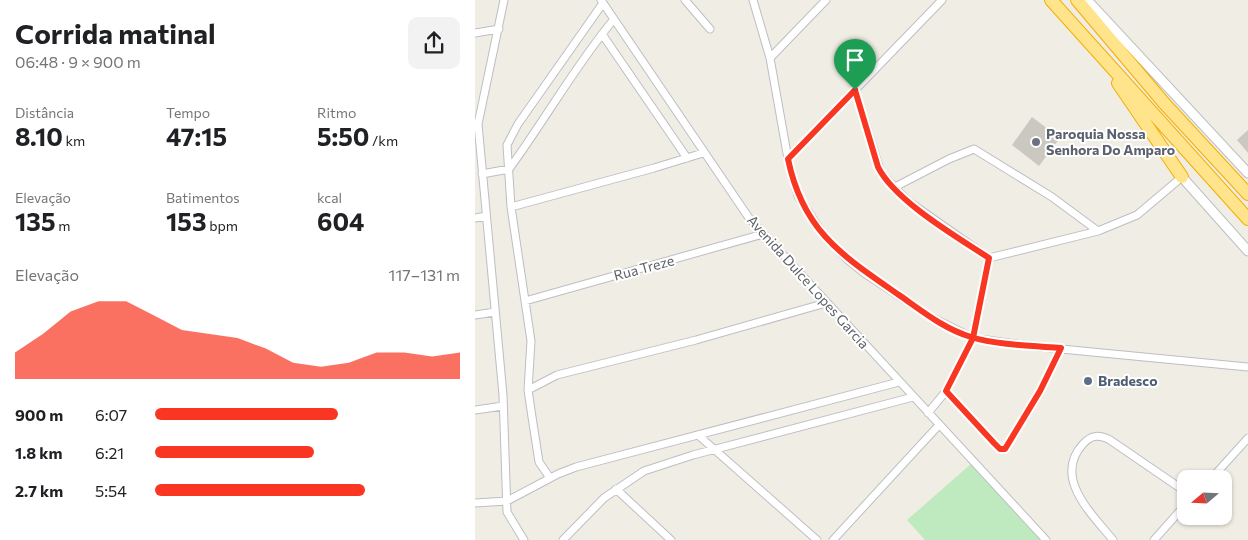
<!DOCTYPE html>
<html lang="pt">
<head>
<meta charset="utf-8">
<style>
	body { margin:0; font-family:Commissioner,sans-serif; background:#f2f2f2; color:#202124; height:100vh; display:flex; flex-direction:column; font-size:19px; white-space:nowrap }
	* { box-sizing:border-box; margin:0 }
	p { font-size:16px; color:#757577 }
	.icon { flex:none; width:28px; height:28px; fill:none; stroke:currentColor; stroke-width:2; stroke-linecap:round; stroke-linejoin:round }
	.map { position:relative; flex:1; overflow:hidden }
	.side { display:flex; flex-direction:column; background:#fff; width:475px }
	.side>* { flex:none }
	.needle { width:32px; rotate:251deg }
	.buttons { position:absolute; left:702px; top:470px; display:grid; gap:10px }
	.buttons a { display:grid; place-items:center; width:55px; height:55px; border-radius:10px; background:#fff; box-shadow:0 1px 4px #0004; font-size:25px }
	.pin { position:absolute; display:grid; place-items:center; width:42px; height:42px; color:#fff; margin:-51px -21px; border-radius:50% 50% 50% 0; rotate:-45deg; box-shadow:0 0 5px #0007 }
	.pin .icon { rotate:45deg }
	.round { display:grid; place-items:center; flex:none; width:52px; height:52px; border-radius:10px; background:#f2f2f2 }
	.summary { display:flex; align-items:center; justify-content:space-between; height:85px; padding:0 15px }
	h1 { font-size:28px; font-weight:700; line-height:38px }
	.metrics { display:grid; grid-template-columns:repeat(3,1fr); gap:8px; height:85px; padding:5px 15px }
	.metrics div { display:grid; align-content:center }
	.metrics b { font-size:25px; font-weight:700 }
	.metrics small { font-size:14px; font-weight:400 }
	.metrics p { font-size:14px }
	.chart { height:140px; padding:10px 15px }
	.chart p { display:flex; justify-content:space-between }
	.chart svg { width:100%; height:90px; margin-top:5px; fill:#f93621; opacity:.7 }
	ul { padding:0 15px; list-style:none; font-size:16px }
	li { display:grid; grid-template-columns:80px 60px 1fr; align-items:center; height:38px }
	li i { height:12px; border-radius:6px; background:#f93621 }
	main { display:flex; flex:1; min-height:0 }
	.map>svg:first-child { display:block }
	.green { fill:#bfeabf }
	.building { fill:#cbc8c1 }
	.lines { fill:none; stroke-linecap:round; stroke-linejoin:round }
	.minor-casing { stroke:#bcbec4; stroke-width:9 }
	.tertiary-casing { stroke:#bcbec4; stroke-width:11 }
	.motorway-casing { stroke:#f4ad00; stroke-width:14 }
	.minor { stroke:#fff; stroke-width:7 }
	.tertiary { stroke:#fff; stroke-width:9 }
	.motorway { stroke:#ffe48c; stroke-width:12 }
	.route-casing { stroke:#fff; stroke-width:10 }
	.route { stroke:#f93621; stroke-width:6 }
	.worship-dot { fill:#6b7280; stroke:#fff; stroke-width:2 }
	.service-dot { fill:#5c6f8a; stroke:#fff; stroke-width:2 }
	.labels { text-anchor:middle; stroke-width:4; stroke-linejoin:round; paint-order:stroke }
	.worship-label { font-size:14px; font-weight:bold; fill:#5b616d; stroke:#fff; text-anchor:start }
	.street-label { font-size:14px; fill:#5c6066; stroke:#fff }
	.service-label { font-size:14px; font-weight:bold; fill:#4e5e75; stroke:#fff; text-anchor:start }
</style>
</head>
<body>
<main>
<section class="side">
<div class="summary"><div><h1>Corrida matinal</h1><p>06:48 · 9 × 900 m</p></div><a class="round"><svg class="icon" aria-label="share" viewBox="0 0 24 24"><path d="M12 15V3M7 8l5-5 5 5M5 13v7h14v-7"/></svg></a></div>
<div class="metrics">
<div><p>Distância</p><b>8.10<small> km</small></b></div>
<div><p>Tempo</p><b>47:15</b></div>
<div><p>Ritmo</p><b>5:50<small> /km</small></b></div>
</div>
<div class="metrics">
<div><p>Elevação</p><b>135<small> m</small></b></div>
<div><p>Batimentos</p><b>153<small> bpm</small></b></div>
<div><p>kcal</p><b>604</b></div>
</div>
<div class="chart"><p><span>Elevação</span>117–131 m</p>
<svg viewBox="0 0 160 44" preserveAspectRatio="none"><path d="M0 44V31L10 22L20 11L30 6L40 6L50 13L60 20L70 22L80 24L90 29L100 36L110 38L120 36L130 31L140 31L150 33L160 31V44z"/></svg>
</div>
<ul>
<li><b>900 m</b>6:07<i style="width:60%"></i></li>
<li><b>1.8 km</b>6:21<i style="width:52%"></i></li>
<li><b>2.7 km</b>5:54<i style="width:69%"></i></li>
</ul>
</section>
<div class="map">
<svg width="773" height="540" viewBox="0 0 773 540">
	<rect width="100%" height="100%" fill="#f0eee4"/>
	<path class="green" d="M497 463 567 540H450L432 520Z"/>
	<path class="building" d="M557 117 585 138 564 166 537 145Z
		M773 130V153L762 140Z"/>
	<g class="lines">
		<g class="minor-casing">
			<path id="minor" d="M29 0 3 124 28 395 32 512 49 540
				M126 0 274 218 571 540
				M210 0 235 29
				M278 0 295 58 313 159 323 196 350 237 373 260 389 273 456 317 498 338 555 346 773 367
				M0 33 24 29
				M127 34 212 158
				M295 58 351 0
				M380 90 406 173 433 201 514 258
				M313 159 467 0
				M7 174 34 169C70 120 100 66 139 19
				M418 188 474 159 499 149 577 197 623 231
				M36 207 179 168 228 153
				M0 218 11 216
				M514 258 623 231 662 215 707 177
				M50 301 288 234
				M0 315 20 312
				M53 390 82 375 221 340 351 303
				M471 391 519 443 525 449H530L565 391 586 348
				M0 410 28 406
				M453 413 471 391 498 338 514 258
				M223 435 342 540
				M75 478 64 462 57 417 53 390 56 341 36 207 32 145 43 124 128 3
				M736 479 773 438
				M141 489 196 540
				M0 503 32 501 83 474 101 467 424 382
				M88 540 129 498 169 471 218 455 438 397
				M358 540 464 425
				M638 540C618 515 577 478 608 444 617 434 625 435 635 440L711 492
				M679 540 711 504"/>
		</g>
		<g class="tertiary-casing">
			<path id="tertiary" d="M612 0 773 173
				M707 177 773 251"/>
		</g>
		<g class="motorway-casing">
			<path id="motorway" d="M576 0 773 219
				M602 0 689 103 773 194
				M643 83 707 177"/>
		</g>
		<use href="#minor" class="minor"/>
		<use href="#tertiary" class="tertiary"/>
		<use href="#motorway" class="motorway"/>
	</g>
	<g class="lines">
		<g class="route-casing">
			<path id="route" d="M380 90 403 167C420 201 482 237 514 258L498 338 471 391 519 443 525 449H530L565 391 586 348C560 346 521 345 496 337 469 329 447 311 424 295 368 256 328 232 313 159L380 90"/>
		</g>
		<use href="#route" class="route"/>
	</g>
	<circle class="worship-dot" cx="561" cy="142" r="5"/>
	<circle class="service-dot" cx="613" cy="381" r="5"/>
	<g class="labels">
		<g class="worship-label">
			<text x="571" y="139">Paroquia Nossa<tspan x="571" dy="16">Senhora Do Amparo</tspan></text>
		</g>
		<g class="street-label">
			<text transform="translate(169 268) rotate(-15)" y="5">Rua Treze</text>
			<text transform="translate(333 282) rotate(48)" y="5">Avenida Dulce Lopes Garcia</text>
		</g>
		<g class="service-label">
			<text x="623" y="386">Bradesco</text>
		</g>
	</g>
</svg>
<div class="buttons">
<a><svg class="needle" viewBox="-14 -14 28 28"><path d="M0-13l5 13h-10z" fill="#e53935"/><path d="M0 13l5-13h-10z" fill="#757577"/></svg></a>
</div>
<div class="pin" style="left:380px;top:90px;background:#1e9e55"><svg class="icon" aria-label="arrive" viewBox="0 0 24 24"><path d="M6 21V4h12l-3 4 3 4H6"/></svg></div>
</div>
</main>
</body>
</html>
